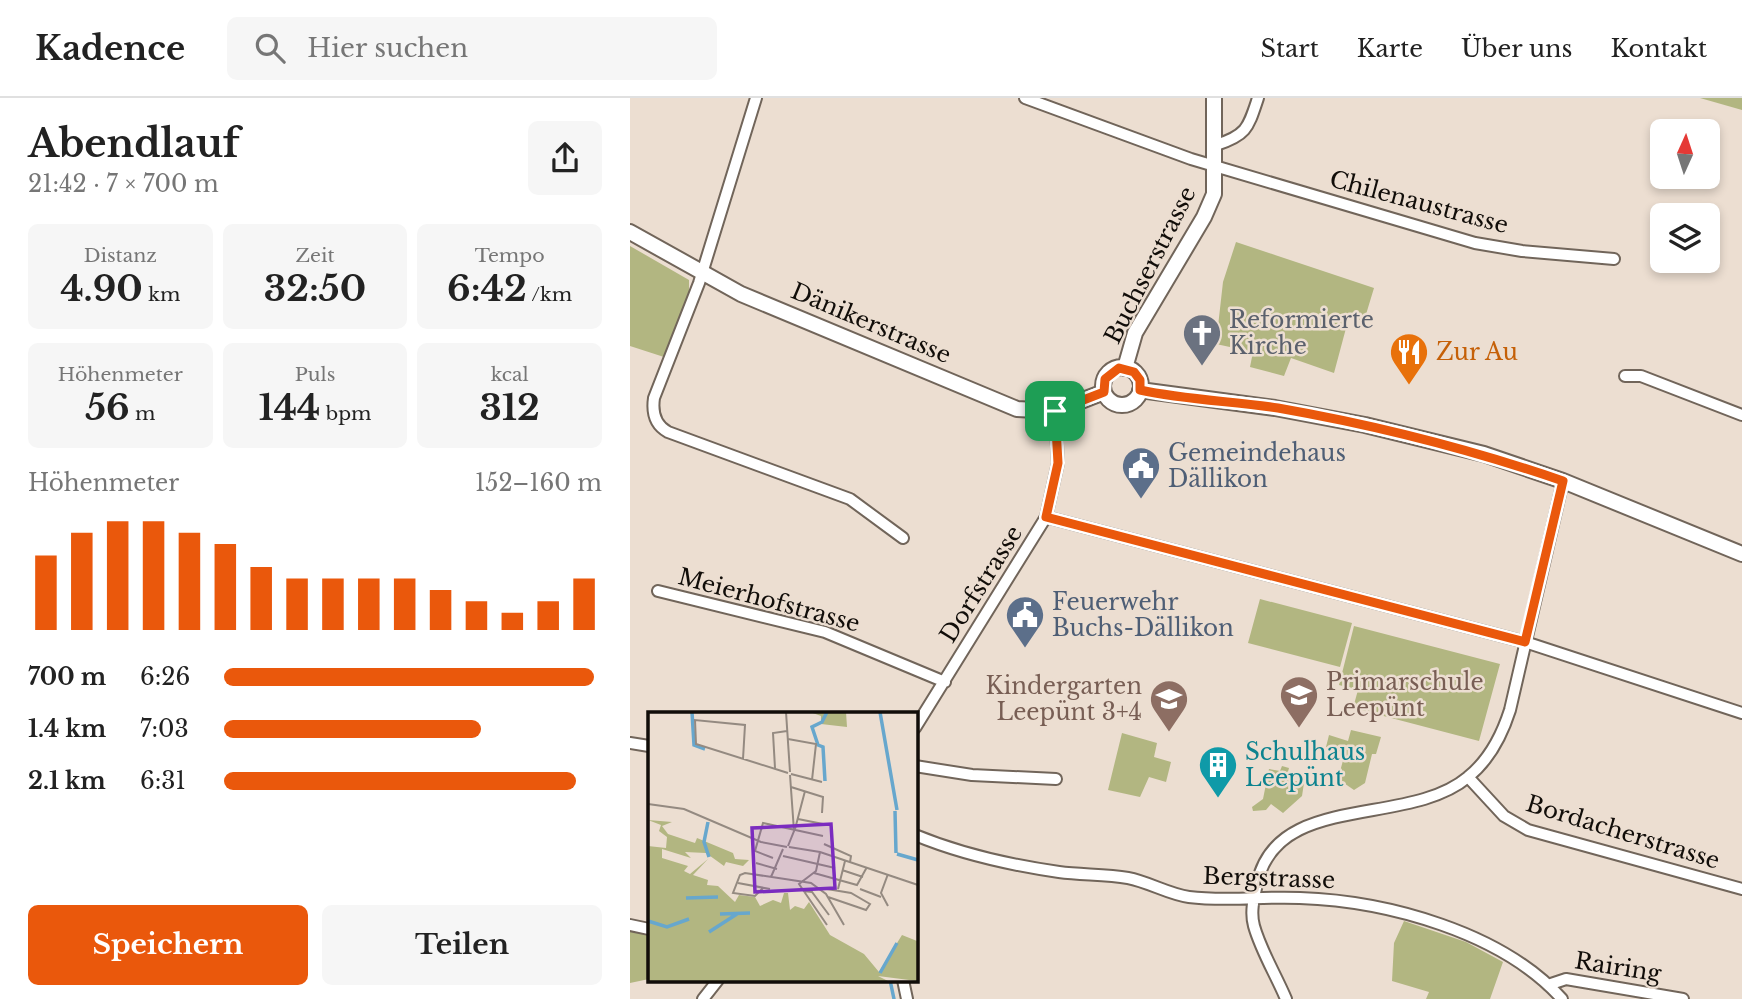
<!DOCTYPE html>
<html lang="de">
<head>
<meta charset="utf-8">
<style>
	body { margin:0; font-family:"Libre Baskerville",serif; background:#f6f6f6; color:#222; height:100vh; display:flex; flex-direction:column; font-size:26px; white-space:nowrap }
	* { box-sizing:border-box; margin:0 }
	p { font-size:23px; color:#767676 }
	.icon { flex:none; width:38px; height:38px; fill:none; stroke:currentColor; stroke-width:2; stroke-linecap:round; stroke-linejoin:round }
	.map { position:relative; flex:1; overflow:hidden }
	.side { display:flex; flex-direction:column; background:#fff; width:630px }
	.side>* { flex:none }
	.needle { width:46px; rotate:3deg }
	.tools { position:absolute; left:1020px; top:21px; display:grid; gap:14px }
	.tools a { display:grid; place-items:center; width:70px; height:70px; border-radius:10px; background:#fff; box-shadow:0 4px 10px #0003; font-size:35px }
	.pin { position:absolute; display:grid; place-items:center; width:60px; height:60px; color:#fff; margin:-30px; border-radius:14px; box-shadow:0 4px 10px #0006 }
	.round { display:grid; place-items:center; flex:none; width:74px; height:74px; border-radius:10px; background:#f6f6f6 }
	.summary { display:flex; align-items:center; justify-content:space-between; height:119px; padding:0 28px }
	h1 { font-size:38px; font-weight:800; line-height:52px }
	.figures { display:grid; grid-template-columns:repeat(3,1fr); gap:10px; height:119px; padding:7px 28px }
	.figures div { display:grid; align-content:center; border-radius:10px; background:#f6f6f6; text-align:center }
	.figures b { font-size:35px; font-weight:800 }
	.figures small { font-size:19px; font-weight:400 }
	.figures p { font-size:19px }
	.chart { height:196px; padding:14px 28px }
	.chart p { display:flex; justify-content:space-between }
	.chart svg { width:100%; height:126px; margin-top:7px; stroke:#ea580c; stroke-width:6 }
	.action { display:flex; gap:14px; margin-top:auto; padding:14px 28px }
	.action a { flex:1; height:80px; border-radius:10px; background:#ea580c; color:#fff; font-size:28px; font-weight:800; line-height:80px; text-align:center }
	.action a+a { background:#f6f6f6; color:#222 }
	ul { padding:0 28px; list-style:none; font-size:23px }
	li { display:grid; grid-template-columns:112px 84px 1fr; align-items:center; height:52px }
	li i { height:18px; border-radius:9px; background:#ea580c }
	header { display:flex; align-items:center; gap:42px; box-sizing:border-box; height:98px; padding:0 35px; background:#fff; border-bottom:2px solid #e0e0e0 }
	header strong { font-size:33px }
	nav { display:flex; gap:38px; margin-inline-start:auto; font-size:24px }
	.search { width:490px; height:63px; background:#f6f6f6; display:flex; align-items:center; gap:18px; box-sizing:border-box; padding:0 24px; border-radius:10px; color:#767676; font-size:26px }
	main { display:flex; flex:1; min-height:0 }
	.map>svg:first-child { display:block }
	.green { fill:#b2b681 }
	.lines { fill:none; stroke-linecap:round; stroke-linejoin:round }
	.stream { stroke:#67a7cd; stroke-width:3.5 }
	.minor-casing { stroke:#71655a; stroke-width:14 }
	.tertiary-casing { stroke:#71655a; stroke-width:18 }
	.minor { stroke:#fff; stroke-width:10 }
	.tertiary { stroke:#fff; stroke-width:14 }
	.route-casing { stroke:#fff; stroke-width:14 }
	.route { stroke:#ea580c; stroke-width:9 }
	.labels { text-anchor:middle; stroke-width:5; stroke-linejoin:round; paint-order:stroke }
	.street-label { font-size:23px; fill:#110d09; stroke:#ecded1 }
	.worship-label { font-size:23px; fill:#5b616d; stroke:#ecded1; text-anchor:start }
	.food-label { font-size:23px; fill:#c56008; stroke:#ecded1; text-anchor:start }
	.service-label { font-size:23px; fill:#4e5e75; stroke:#ecded1; text-anchor:start }
	.education-label { font-size:23px; fill:#785e54; stroke:#ecded1; text-anchor:start }
	.culture-label { font-size:23px; fill:#0d838f; stroke:#ecded1; text-anchor:start }
	.inset-river { fill:none; stroke:#67a7cd; stroke-width:3.5 }
	.inset-road { fill:none; stroke:#948a81; stroke-width:2 }
	.view { fill:#7b2cbf; fill-opacity:0.15; stroke:#7b2cbf; stroke-width:3.5 }
	.inset-edge { fill:none; stroke:#110d09; stroke-width:3.5 }
</style>
</head>
<body>
<header>
<strong>Kadence</strong>
<div class="search"><svg class="icon" aria-label="search" viewBox="0 0 24 24"><circle cx="10" cy="10" r="6"/><path d="M15 15l6 6"/></svg>Hier suchen</div>
<nav><a>Start</a><a>Karte</a><a>Über uns</a><a>Kontakt</a></nav>
</header>
<main>
<section class="side">
<div class="summary"><div><h1>Abendlauf</h1><p>21:42 · 7 × 700 m</p></div><a class="round"><svg class="icon" aria-label="share" viewBox="0 0 24 24"><path d="M12 15V3M7 8l5-5 5 5M5 13v7h14v-7"/></svg></a></div>
<div class="figures">
<div><p>Distanz</p><b>4.90<small> km</small></b></div>
<div><p>Zeit</p><b>32:50</b></div>
<div><p>Tempo</p><b>6:42<small> /km</small></b></div>
</div>
<div class="figures">
<div><p>Höhenmeter</p><b>56<small> m</small></b></div>
<div><p>Puls</p><b>144<small> bpm</small></b></div>
<div><p>kcal</p><b>312</b></div>
</div>
<div class="chart"><p><span>Höhenmeter</span>152–160 m</p>
<svg viewBox="0 0 160 44" preserveAspectRatio="none"><path d="M5 44V18M15 44V10M25 44V6M35 44V6M45 44V10M55 44V14M65 44V22M75 44V26M85 44V26M95 44V26M105 44V26M115 44V30M125 44V34M135 44V38M145 44V34M155 44V26"/></svg>
</div>
<ul>
<li><b>700 m</b>6:26<i style="width:98%"></i></li>
<li><b>1.4 km</b>7:03<i style="width:68%"></i></li>
<li><b>2.1 km</b>6:31<i style="width:93%"></i></li>
</ul>
<div class="action"><a>Speichern</a><a>Teilen</a></div>
</section>
<div class="map">
<svg width="1112" height="901" viewBox="0 0 1112 901">
	<rect width="100%" height="100%" fill="#ecded1"/>
	<path class="green" d="M1070 0H1112V12Z
		M606 144 744 190 734 223 719 219 704 275 661 260 654 278 620 269 623 254 586 246 593 184Z
		M0 148 59 182V194L34 259 0 248Z
		M630 501 722 525 710 569 618 545Z
		M724 528 870 566 849 643 723 610 728 592 709 587Z
		M721 632 751 639 746 656H742L735 685 724 692 708 681 715 655 696 649 699 637 718 643Z
		M492 635 527 645 524 659 541 664 536 684 519 679 510 699 478 692Z
		M652 668 659 670 656 681 674 685 672 698 653 715 641 706 636 712 623 713 622 709 633 701 639 671 650 673Z
		M774 823 836 844 873 864 860 901H796L799 894 762 883 764 845Z
		M0 832 19 836V881L0 885Z"/>
	<g class="lines">
		<path class="stream" d="M260 882 264 901"/>
		<g class="minor-casing">
			<path id="minor" d="M126 0 69 185 24 300C22 314 25 327 38 334L220 401 273 440
				M395 0 561 61 845 145 892 153 984 161
				M586 47C617 37 618 30 628 0
				M995 278H1011L1112 317
				M416 419 895 544 1112 615
				M28 493 195 534 315 584
				M285 630 416 419 428 365 425 313
				M0 645 19 648
				M285 668 342 677 426 681
				M838 679 874 718 898 732 1112 791
				M285 737C331 756 380 767 429 774 452 777 476 776 498 780 519 784 538 796 559 799 597 804 633 798 670 800 757 803 872 834 932 901
				M0 827 19 831
				M273 882 277 901
				M918 887 936 881 1053 901
				M73 901 88 882
				M656 901C646 877 631 853 624 828 620 814 624 799 627 786 646 693 778 730 838 679 858 663 872 637 880 612L933 383"/>
		</g>
		<g class="tertiary-casing">
			<path id="tertiary" d="M0 134 111 196 387 311 425 313 474 294
				M473 288a19 19 0 1 1 38 0a19 19 0 1 1-38 0Z
				M495 270 505 235 574 119 584 96V0
				M510 292 645 310 735 327 854 356 933 383 1112 456"/>
		</g>
		<use href="#minor" class="minor"/>
		<use href="#tertiary" class="tertiary"/>
	</g>
	<g class="lines">
		<g class="route-casing">
			<path id="route" d="M489 270 504 274 510 282V292C556 302 603 303 648 310 745 327 840 351 933 383L895 544 416 419 428 365 425 313 474 294 475 281Z"/>
		</g>
		<use href="#route" class="route"/>
	</g>
	<defs>
		<g id="church-pin" transform="scale(2.0125)"><path d="M0 17L-7.5 6A9.5 9.5 0 1 1 7.5 6Z" fill="#6b7280" stroke="#ecded1"/><path d="M-1.2-6h2.4v3.5h3.3v2.4h-3.3V6h-2.4V-.1h-3.3v-2.4h3.3Z" fill="#fff"/></g>
		<g id="restaurant-pin" transform="scale(2.0125)"><path d="M0 17L-7.5 6A9.5 9.5 0 1 1 7.5 6Z" fill="#e8710a" stroke="#ecded1"/><path d="M-5-6h1v4h1v-4h1v4h1v-4h1v5L-1.5 .5V6h-2V.5L-5-1ZM5-6V6H3V1.5H1.5Q1.5-4 5-6Z" fill="#fff"/></g>
		<g id="civic-pin" transform="scale(2.0125)"><path d="M0 17L-7.5 6A9.5 9.5 0 1 1 7.5 6Z" fill="#5c6f8a" stroke="#ecded1"/><path d="M-.6-6.5H3V-4.5H.6V-3L4-1V1h2V6H-6V1h2V-1L-.6-3ZM-1.2 2.5V6h2.4V2.5Z" fill="#fff"/></g>
		<g id="school-pin" transform="scale(2.0125)"><path d="M0 17L-7.5 6A9.5 9.5 0 1 1 7.5 6Z" fill="#8d6e63" stroke="#ecded1"/><path d="M0-5L7-2L0 1L-7-2ZM-4 1L0 2.5L4 1V4Q0 6-4 4Z" fill="#fff"/></g>
		<g id="building-pin" transform="scale(2.0125)"><path d="M0 17L-7.5 6A9.5 9.5 0 1 1 7.5 6Z" fill="#0f9aa8" stroke="#ecded1"/><path d="M-4-6H4V6H1V3H-1V6H-4ZM-2.5-4.3h1.7v1.8h-1.7ZM.8-4.3h1.7v1.8H.8ZM-2.5-1h1.7V.8h-1.7ZM.8-1h1.7V.8H.8Z" fill="#fff"/></g>
	</defs>
	<g fill-rule="evenodd">
		<use href="#church-pin" x="572" y="235"/>
		<use href="#restaurant-pin" x="779" y="254"/>
		<use href="#civic-pin" x="511" y="368"/>
		<use href="#civic-pin" x="395" y="517"/>
		<use href="#school-pin" x="669" y="597"/>
		<use href="#school-pin" x="539" y="601"/>
		<use href="#building-pin" x="588" y="667"/>
	</g>
	<g class="labels">
		<g class="street-label">
			<text transform="translate(789 104) rotate(15)" y="8">Chilenaustrasse</text>
			<text transform="translate(520 167) rotate(-63)" y="8">Buchserstrasse</text>
			<text transform="translate(241 225) rotate(23)" y="8">Dänikerstrasse</text>
			<text transform="translate(351 486) rotate(-58)" y="8">Dorfstrasse</text>
			<text transform="translate(139 502) rotate(15)" y="8">Meierhofstrasse</text>
			<text transform="translate(993 734) rotate(17)" y="8">Bordacherstrasse</text>
			<text transform="translate(639 780) rotate(2)" y="8">Bergstrasse</text>
			<text transform="translate(988 869) rotate(9)" y="8">Rairing</text>
		</g>
		<g class="worship-label">
			<text x="599" y="230">Reformierte<tspan x="599" dy="26">Kirche</tspan></text>
		</g>
		<g class="food-label">
			<text x="806" y="262">Zur Au</text>
		</g>
		<g class="service-label">
			<text x="538" y="363">Gemeindehaus<tspan x="538" dy="26">Dällikon</tspan></text>
			<text x="422" y="512">Feuerwehr<tspan x="422" dy="26">Buchs-Dällikon</tspan></text>
		</g>
		<g class="education-label">
			<text x="696" y="592">Primarschule<tspan x="696" dy="26">Leepünt</tspan></text>
			<text x="512" y="596" text-anchor="end">Kindergarten<tspan x="512" dy="26">Leepünt 3+4</tspan></text>
		</g>
		<g class="culture-label">
			<text x="615" y="662">Schulhaus<tspan x="615" dy="26">Leepünt</tspan></text>
		</g>
	</g>
	<g transform="translate(18 614)">
		<rect width="270" height="270" fill="#ecded1"/>
		<path d="M162 0H198L199 15 173 12V4ZM0 108 24 110 14 114 20 122 47 131 49 126 85 141 87 147 101 148 95 154 78 150 76 154 58 141 37 140 43 146 14 137V146L40 154 36 159 42 162 60 147 45 163 60 168 59 173 70 174 87 190 91 183 107 185 112 194 125 188 133 191 136 181H140L142 198 147 194 156 197 161 190 182 223 216 242 231 260 254 223 269 229V269L230 264 240 269H0V134L18 136 19 125 11 119 13 113Z" fill="#b2b681"/>
		<path class="inset-river" d="M44 0 46 33 57 37M232 0 249 98M177 69 175 35 170 33 164 15 174 10 179 0M247 99 248 141M60 110 56 130 61 145M249 142 270 148M38 186 70 185M72 202 102 201M0 209 19 215 41 207M61 220 89 202M232 261 249 231"/>
		<path class="inset-road" d="M138 0 142 60M140 27 168 32 164 68M95 47 97 13 47 8 48 32 140 61M127 56 125 21 139 19M143 62 174 70M143 75 175 85 174 101M0 92 36 97 113 130 139 135M150 107 175 112M147 117 157 79M176 132 203 144 202 150M140 134 146 119 142 63M141 135 172 140 270 173M172 140 168 159 151 172 179 213M135 144 187 156M125 146 107 139 115 111 175 124M108 151 129 157M194 158 215 165M166 161 209 173 219 155M123 165 135 137M90 171 122 177M115 176 107 184 85 181 92 163 97 161 163 171 178 182 196 213M173 176 203 181 222 192 218 198 180 185M190 177 197 149M212 177 233 185M155 179 164 180 181 203M240 194 233 181 240 162"/>
		<path class="view" d="M183 112 187 176 107 180 104 116Z"/>
		<rect width="270" height="270" class="inset-edge"/>
	</g>
</svg>
<div class="tools">
<a><svg class="needle" viewBox="-14 -14 28 28"><path d="M0-13l5 13h-10z" fill="#e53935"/><path d="M0 13l5-13h-10z" fill="#767676"/></svg></a>
<a><svg class="icon" aria-label="layers" viewBox="0 0 24 24"><path d="M12 4l9 5-9 5-9-5zM3 14l9 5 9-5"/></svg></a>
</div>
<div class="pin" style="left:425px;top:313px;background:#1e9e55"><svg class="icon" aria-label="arrive" viewBox="0 0 24 24"><path d="M6 21V4h12l-3 4 3 4H6"/></svg></div>
</div>
</main>
</body>
</html>
